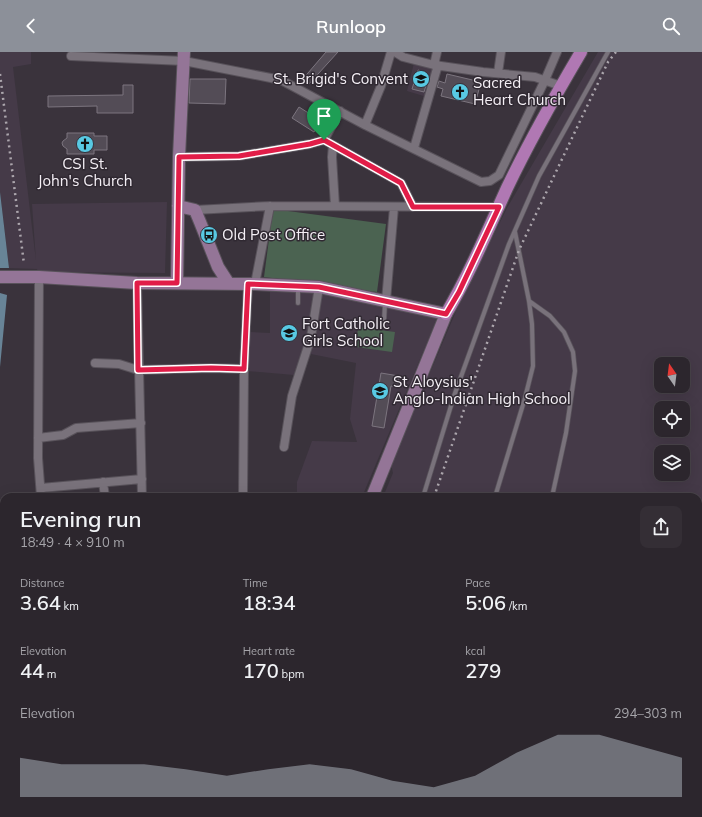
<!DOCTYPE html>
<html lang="en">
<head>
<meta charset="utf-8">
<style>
	body { margin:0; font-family:Mulish,sans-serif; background:#342e35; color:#f1f3f6; height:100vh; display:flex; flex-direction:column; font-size:15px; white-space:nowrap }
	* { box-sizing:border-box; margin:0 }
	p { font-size:13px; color:#a6a5aa }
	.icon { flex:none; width:22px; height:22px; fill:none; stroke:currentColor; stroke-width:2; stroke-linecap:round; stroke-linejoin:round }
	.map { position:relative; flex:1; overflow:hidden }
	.details { position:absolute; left:0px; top:441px; width:702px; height:324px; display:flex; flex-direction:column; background:#2c262d; border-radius:12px 12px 0 0; box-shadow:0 4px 16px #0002,0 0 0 1px #484349 }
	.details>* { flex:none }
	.needle { width:26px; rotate:346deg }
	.buttons { position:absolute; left:654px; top:305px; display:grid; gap:8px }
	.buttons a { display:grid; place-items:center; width:36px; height:36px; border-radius:8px; background:#2c262d; box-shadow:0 4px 16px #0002,0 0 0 1px #484349; font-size:20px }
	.pin { position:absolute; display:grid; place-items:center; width:34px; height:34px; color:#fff; margin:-41px -17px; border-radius:50% 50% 50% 0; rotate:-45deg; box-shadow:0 0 4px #0007 }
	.pin .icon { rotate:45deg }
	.round { display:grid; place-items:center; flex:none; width:42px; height:42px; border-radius:8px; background:#342e35 }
	.headline { display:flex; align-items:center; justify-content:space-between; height:68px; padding:0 20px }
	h1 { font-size:22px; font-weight:600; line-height:30px }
	.figures { display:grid; grid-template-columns:repeat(3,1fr); gap:6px; height:68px; padding:4px 20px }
	.figures div { display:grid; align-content:center }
	.figures b { font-size:20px; font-weight:600 }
	.figures small { font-size:11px; font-weight:400 }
	.figures p { font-size:11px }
	.chart { height:112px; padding:8px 20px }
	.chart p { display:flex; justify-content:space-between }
	.chart svg { width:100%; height:72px; margin-top:4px; fill:#8c9099; opacity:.7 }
	header { display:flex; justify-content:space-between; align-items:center; height:52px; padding:0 20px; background:#8c9099; color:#fff; font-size:18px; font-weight:600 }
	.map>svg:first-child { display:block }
	.built { fill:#453a48; fill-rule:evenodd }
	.green { fill:#4b6351 }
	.water { fill:#688497 }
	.building { fill:#534c56; stroke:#7c757f }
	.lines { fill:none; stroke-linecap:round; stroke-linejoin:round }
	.lane-casing { stroke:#58525a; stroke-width:5.5 }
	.street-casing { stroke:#58525a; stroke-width:10 }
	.secondary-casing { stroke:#58525a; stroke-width:14 }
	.primary-casing { stroke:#58525a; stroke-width:14 }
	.lane { stroke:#79727b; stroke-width:4 }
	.street { stroke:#79727b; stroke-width:8 }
	.secondary { stroke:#947597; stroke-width:12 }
	.primary { stroke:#b078b3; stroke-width:12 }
	.rail { stroke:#aca6ad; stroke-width:2.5; stroke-dasharray:2 4; stroke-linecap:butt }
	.route-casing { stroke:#fff; stroke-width:8 }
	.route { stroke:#e11d48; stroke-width:5 }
	.labels { text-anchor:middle; stroke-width:3; stroke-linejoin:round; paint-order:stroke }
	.poi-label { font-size:15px; fill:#f4eff5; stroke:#302932; text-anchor:start }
</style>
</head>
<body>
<header><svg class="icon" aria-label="back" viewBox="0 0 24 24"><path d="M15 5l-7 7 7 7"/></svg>Runloop<svg class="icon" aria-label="search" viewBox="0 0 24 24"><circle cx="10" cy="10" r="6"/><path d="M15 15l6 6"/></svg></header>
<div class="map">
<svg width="702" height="765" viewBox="0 0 702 765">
	<rect width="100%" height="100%" fill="#3a333c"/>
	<path class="built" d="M0 0H31V12L13 15 36 209 32 152 167 150 165 221 38 220 37 217 9 216 0 140Z
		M598 0H702V609L698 625V445H383L393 421 391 412 457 257 507 156ZM661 312H683V334H661ZM661 356H683V378H661ZM661 400H683V422H661Z
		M414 11 435 16 427 45 407 39Z
		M270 239 315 242 308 283 294 323 247 319 250 280 270 281Z
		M321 242 406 257 437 267 362 445H297V430L312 389 357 390 350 367 356 311 311 302Z
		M193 761H332L322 765H185Z"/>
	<path class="green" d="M273 157 386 172 377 240 264 225Z
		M358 275 395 280 392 300 356 295Z
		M4 586V751L0 750V589Z"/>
	<path class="water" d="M0 140 9 216H0Z
		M0 241 7 243 0 315Z
		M702 609V765H322L332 761H698V625Z"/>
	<path class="building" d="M326 0H338L308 33 302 28Z
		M418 18 427 21 425 26 428 27 424 40 412 37Z
		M447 22 481 30 475 52 441 44 443 37 437 35 439 29 445 31Z
		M190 27H226L225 52 189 51Z
		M123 33H133V61H97V54L48 55V44L123 43Z
		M299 55 321 69 314 80 292 66Z
		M67 81H94V84H107V98H94V102H67V97L63 94 62 91 63 89 67 86Z
		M381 321 399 324 398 335 391 334 384 376 372 374Z"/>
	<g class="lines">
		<g class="lane-casing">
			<path id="lane" d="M529 249 550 264 564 280 573 300 575 319 566 381 552 445
				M298 251V235
				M384 270 385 251
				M423 445 454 344 509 192 539 124 608 0
				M495 445 525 346 533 314 532 272 529 249 515 180
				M229 765 235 761"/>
		</g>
		<g class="street-casing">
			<path id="street" d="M395 0 403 5 434 13 483 20 535 25 561 34
				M71 4 184 9 281 28 365 73 481 130 490 129 499 123 545 28 557 0
				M434 13 437 0
				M498 21 501 0
				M365 73 381 34 391 0
				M324 88 401 131 413 155
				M333 93 332 105 335 154
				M414 96 438 13
				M179 105 239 104 310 92 324 88 340 59
				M195 158 270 154 499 155
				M39 225 38 406 41 445
				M137 231 142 445
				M255 232 270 154
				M386 249 394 155
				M95 311 119 312 138 318 211 316 244 317
				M38 386 63 383 76 376 141 371
				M284 395 292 344 311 285 319 235
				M103 430 105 445
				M41 436 142 427
				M243 445 244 317 248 232
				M0 566 4 561"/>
		</g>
		<g class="secondary-casing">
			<path id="secondary" d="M178 154 195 158 200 170 218 215 229 232
				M0 225H39L137 231 255 232 319 235 446 262 372 445
				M177 231 179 105 184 0
				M124 765 136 761"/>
		</g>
		<g class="primary-casing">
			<path id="primary" d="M446 262C470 221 488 178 507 136 529 90 555 44 581 0"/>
		</g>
		<use href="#lane" class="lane"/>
		<use href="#street" class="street"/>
		<use href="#secondary" class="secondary"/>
		<use href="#primary" class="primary"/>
		<path class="rail" d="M0 22 24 212
			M434 445 519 198 608 10 616 0
			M256 765 263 761"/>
	</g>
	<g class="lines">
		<g class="route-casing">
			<path id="route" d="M324 88 401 131 413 155H499L459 240 446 262 319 235 248 232 244 317 211 316 138 318 137 231H177L179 105 239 104 310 92Z"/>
		</g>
		<use href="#route" class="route"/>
	</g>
	<defs>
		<g id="school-disc" transform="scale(0.9)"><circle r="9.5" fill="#58c9e3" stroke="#302932"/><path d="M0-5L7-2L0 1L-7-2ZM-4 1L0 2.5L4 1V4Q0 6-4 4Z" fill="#111"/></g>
		<g id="church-disc" transform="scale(0.9)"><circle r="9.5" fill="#58c9e3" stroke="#302932"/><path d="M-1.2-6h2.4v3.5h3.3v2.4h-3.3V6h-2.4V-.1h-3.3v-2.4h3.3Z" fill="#111"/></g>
		<g id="bus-disc" transform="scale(0.9)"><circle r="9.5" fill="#58c9e3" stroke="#302932"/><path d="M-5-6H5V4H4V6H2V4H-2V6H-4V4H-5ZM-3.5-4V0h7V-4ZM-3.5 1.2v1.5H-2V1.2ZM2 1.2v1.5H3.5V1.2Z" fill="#111"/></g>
	</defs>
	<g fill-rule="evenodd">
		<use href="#school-disc" x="421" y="27"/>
		<use href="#church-disc" x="460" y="40"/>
		<use href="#church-disc" x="85" y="92"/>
		<use href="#bus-disc" x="209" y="183"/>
		<use href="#school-disc" x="289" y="281"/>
		<use href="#school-disc" x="380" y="339"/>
	</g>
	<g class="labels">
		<g class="poi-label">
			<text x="408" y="32" text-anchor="end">St. Brigid's Convent</text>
			<text x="473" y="36">Sacred<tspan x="473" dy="17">Heart Church</tspan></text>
			<text x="85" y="117" text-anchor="middle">CSI St.<tspan x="85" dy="17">John's Church</tspan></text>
			<text x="222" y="188">Old Post Office</text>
			<text x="302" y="277">Fort Catholic<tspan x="302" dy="17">Girls School</tspan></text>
			<text x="393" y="335">St Aloysius'<tspan x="393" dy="17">Anglo-Indian High School</tspan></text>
		</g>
	</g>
</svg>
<div class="buttons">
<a><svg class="needle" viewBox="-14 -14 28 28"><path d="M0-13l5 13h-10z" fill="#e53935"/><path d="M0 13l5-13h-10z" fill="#a6a5aa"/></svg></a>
<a><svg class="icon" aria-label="locate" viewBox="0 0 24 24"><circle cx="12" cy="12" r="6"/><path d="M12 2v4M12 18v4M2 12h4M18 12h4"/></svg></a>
<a><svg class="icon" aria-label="layers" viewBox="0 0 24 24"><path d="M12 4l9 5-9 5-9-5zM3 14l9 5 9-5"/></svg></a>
</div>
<div class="pin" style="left:324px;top:88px;background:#1e9e55"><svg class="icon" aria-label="arrive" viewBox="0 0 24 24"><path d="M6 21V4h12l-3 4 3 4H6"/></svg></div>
<section class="details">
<div class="headline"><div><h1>Evening run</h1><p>18:49 · 4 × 910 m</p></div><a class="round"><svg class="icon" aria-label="share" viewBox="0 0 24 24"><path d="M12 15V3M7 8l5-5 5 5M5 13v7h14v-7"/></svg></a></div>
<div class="figures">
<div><p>Distance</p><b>3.64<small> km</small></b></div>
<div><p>Time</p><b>18:34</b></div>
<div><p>Pace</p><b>5:06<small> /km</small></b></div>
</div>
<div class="figures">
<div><p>Elevation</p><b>44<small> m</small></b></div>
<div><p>Heart rate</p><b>170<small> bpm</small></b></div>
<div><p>kcal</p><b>279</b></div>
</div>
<div class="chart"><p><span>Elevation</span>294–303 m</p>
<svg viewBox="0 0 160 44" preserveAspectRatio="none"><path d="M0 44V20L10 24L20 24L30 24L40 27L50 31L60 27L70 24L80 27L90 34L100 38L110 31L120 17L130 6L140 6L150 13L160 20V44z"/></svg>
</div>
</section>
</div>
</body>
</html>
